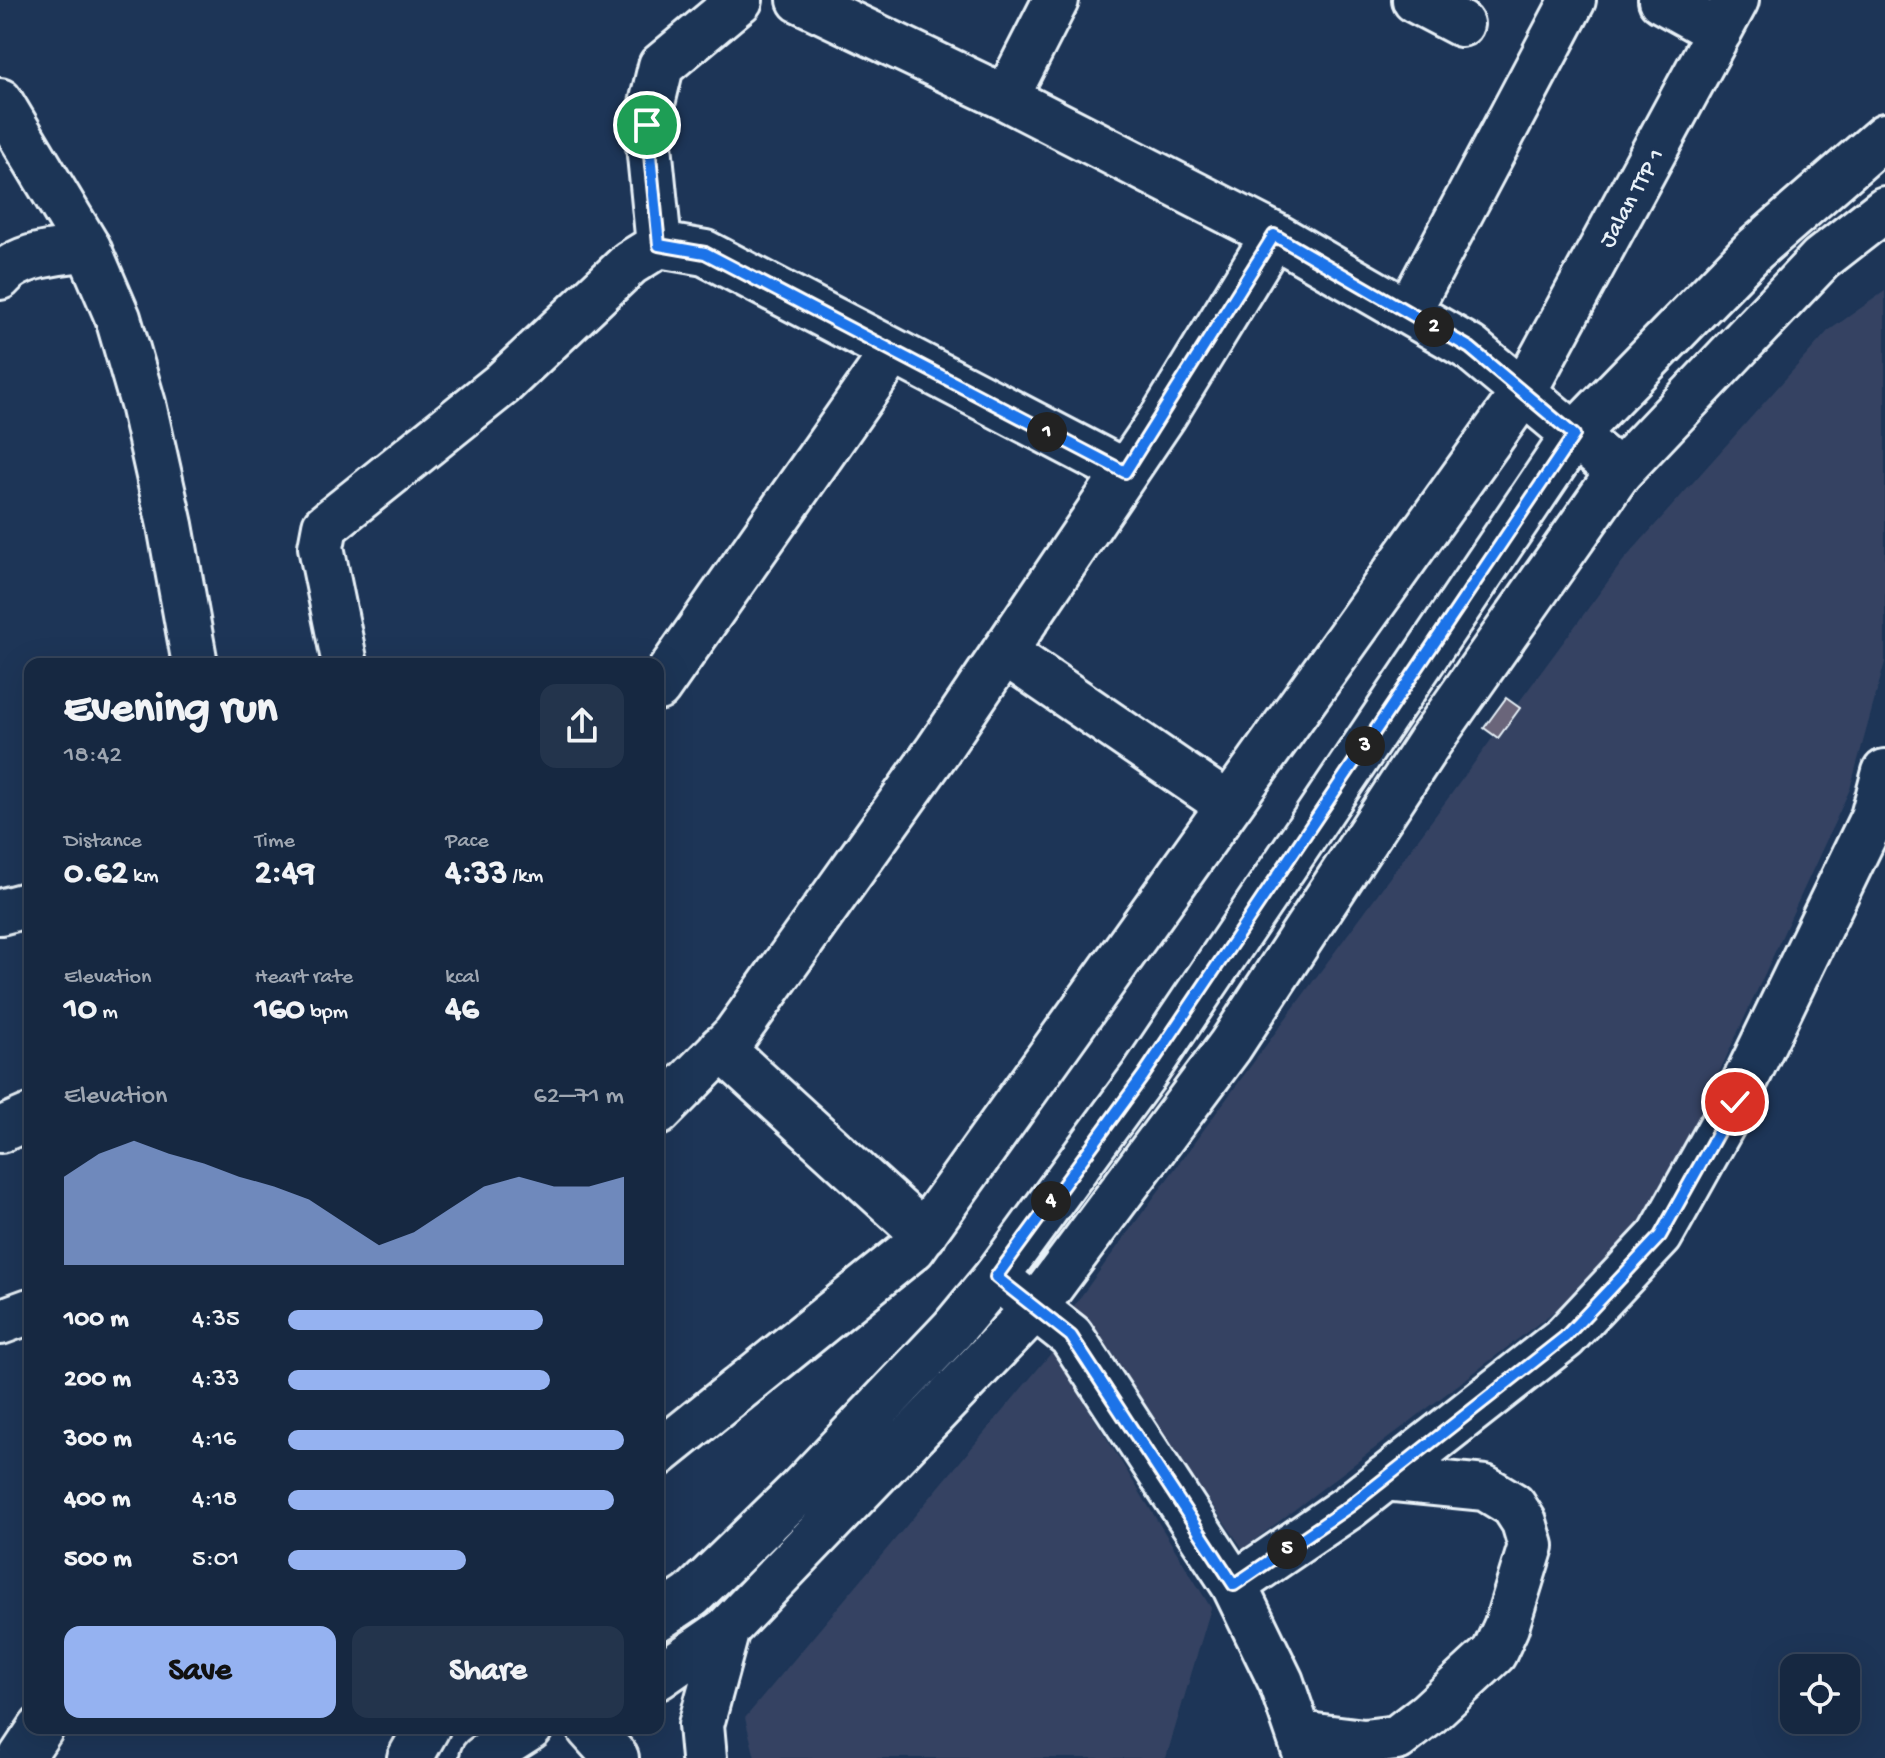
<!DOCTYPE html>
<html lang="en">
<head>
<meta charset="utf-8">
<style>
	body { margin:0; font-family:"Gochi Hand",sans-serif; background:#23344c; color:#f1f3f6; height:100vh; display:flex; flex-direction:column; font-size:30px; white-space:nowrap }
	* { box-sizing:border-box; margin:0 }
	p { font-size:26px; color:#9ea6b1 }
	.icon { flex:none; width:44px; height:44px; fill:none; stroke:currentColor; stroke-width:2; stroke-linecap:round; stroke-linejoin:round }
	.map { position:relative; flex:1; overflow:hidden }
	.side { position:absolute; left:24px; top:658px; width:640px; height:1076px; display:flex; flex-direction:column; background:#162841; border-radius:16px; box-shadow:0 8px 32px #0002,0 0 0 2px #35445a }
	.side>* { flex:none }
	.fabs { position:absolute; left:1780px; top:1654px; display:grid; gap:16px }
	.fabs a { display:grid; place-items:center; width:80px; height:80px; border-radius:16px; background:#162841; box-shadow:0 8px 32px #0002,0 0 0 2px #35445a; font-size:40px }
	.pin { position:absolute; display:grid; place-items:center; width:68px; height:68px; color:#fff; margin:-34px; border:4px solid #fff; border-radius:50%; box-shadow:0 2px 8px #0007 }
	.km { position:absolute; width:40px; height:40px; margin:-20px; border-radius:50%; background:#222; color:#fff; font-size:22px; line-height:40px; text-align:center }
	.round { display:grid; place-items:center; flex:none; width:84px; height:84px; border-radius:16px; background:#23344c }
	.summary { display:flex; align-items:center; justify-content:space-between; height:136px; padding:0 40px }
	h1 { font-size:44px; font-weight:700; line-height:60px }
	.figures { display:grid; grid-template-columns:repeat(3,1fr); gap:12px; height:136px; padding:8px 40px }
	.figures div { display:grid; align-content:center }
	.figures b { font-size:34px; font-weight:700 }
	.figures small { font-size:22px; font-weight:400 }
	.figures p { font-size:22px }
	.chart { height:224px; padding:16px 40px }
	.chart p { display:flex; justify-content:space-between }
	.chart svg { width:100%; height:144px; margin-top:8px; fill:#95b2f1; opacity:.7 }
	.primary-button { display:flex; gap:16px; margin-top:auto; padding:16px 40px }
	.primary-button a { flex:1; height:92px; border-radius:16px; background:#95b2f1; color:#111; font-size:32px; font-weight:700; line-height:92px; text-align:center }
	.primary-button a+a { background:#23344c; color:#f1f3f6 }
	ul { padding:0 40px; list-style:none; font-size:26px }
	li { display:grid; grid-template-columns:128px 96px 1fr; align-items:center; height:60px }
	li i { height:20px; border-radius:10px; background:#95b2f1 }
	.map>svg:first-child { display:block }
	.built { fill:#344362 }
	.building { fill:#6a657a; stroke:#e8f1f8; stroke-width:2 }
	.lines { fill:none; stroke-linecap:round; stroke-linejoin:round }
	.minor-casing { stroke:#e8f1f8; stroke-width:50 }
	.major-casing { stroke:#e8f1f8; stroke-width:50 }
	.minor { stroke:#1d3557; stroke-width:44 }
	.major { stroke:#1d3557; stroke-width:44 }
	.route-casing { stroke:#fff; stroke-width:16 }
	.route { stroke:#1a73e8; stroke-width:10 }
	.labels { text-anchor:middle; stroke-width:6; stroke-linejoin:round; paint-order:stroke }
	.street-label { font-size:24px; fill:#e8f1f8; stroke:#1d3557 }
</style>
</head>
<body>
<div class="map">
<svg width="1885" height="1758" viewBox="0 0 1885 1758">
	<rect width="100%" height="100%" fill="#1d3557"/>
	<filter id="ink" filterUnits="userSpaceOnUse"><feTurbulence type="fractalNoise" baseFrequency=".0125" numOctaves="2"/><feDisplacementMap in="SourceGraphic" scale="16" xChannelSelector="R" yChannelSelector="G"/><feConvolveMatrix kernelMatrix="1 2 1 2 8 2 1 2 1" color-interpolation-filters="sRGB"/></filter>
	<g filter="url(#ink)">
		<path class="built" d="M1885 291V662L1850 789 1653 1216 1594 1281 1243 1549 1073 1307 1623 561 1828 331Z
			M1053 1351 1211 1608 1166 1758H755L745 1718Z"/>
		<path class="building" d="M1506 698 1520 708 1498 738 1484 728Z"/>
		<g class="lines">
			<g class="minor-casing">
				<path id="minor" d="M800 0 1006 98 1274 235 1470 348 1619 472
					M1415 0 1461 24
					M1661 0 1719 32
					M1006 98 1056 0
					M659 245 647 125 661 66 740 0
					M0 277C19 253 60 253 88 248
					M1408 312 1573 0
					M1004 652 1228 805
					M345 664 321 547 325 526 502 384 630 263 659 245 705 253 1125 472
					M658 688 893 352
					M0 912 30 904
					M721 1048 924 1234
					M658 1113 735 1035 938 750 1164 415 1274 235
					M0 1130 30 1117
					M996 1277 1071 1336 1234 1585 1281 1682 1307 1758
					M0 1322 30 1311
					M658 1454 913 1248 1523 393 1736 0
					M1234 1585 1350 1506 1565 1337 1660 1236 1735 1102 1873 817 1885 772
					M1299 1734 1364 1742 1397 1738 1428 1714 1494 1653 1506 1627 1531 1546 1524 1522 1513 1505 1485 1488 1385 1478
					M21 1758 41 1728"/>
			</g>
			<g class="major-casing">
				<path id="major" d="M0 101 88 248 118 318 143 404 170 525 195 664
					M658 1618 691 1596 801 1489 953 1329 996 1277 1143 1076 1574 435 1754 250 1885 136
					M658 1677 727 1629 1034 1309 1230 1046 1428 744 1619 472 1821 259 1885 209
					M589 1728 616 1758
					M410 1758 427 1728
					M483 1758 530 1728
					M704 1758 701 1725 727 1629"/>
			</g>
			<use href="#minor" class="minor"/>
			<use href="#major" class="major"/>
		</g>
	</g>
	<g class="lines" filter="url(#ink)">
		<g class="route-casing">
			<path id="route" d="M647 125 659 245 705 253 1125 472 1274 235 1470 348 1574 435 1143 1076 996 1277 1071 1336 1234 1585 1350 1506 1565 1337 1660 1236 1735 1102"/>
		</g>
		<use href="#route" class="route"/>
	</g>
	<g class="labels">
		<g class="street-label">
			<text transform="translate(1630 197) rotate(-61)" y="8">Jalan TTP 1</text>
		</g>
	</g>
</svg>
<div class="fabs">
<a><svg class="icon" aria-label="locate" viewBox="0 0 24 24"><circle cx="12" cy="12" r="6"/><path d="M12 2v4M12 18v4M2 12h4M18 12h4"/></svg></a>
</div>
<div class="pin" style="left:647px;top:125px;background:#1e9e55"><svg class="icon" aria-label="arrive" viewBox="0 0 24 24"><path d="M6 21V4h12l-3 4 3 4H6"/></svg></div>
<div class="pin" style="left:1735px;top:1102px;background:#d93025"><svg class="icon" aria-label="check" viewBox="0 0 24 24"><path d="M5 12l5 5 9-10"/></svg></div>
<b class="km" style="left:1047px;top:432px">1</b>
<b class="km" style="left:1434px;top:327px">2</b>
<b class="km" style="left:1365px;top:746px">3</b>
<b class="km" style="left:1051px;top:1201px">4</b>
<b class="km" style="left:1287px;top:1549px">5</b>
<section class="side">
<div class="summary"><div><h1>Evening run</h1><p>18:42</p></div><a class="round"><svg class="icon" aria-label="share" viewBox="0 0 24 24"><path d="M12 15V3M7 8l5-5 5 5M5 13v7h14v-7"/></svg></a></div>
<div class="figures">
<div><p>Distance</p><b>0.62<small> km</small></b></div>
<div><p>Time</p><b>2:49</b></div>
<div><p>Pace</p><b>4:33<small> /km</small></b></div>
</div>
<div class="figures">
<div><p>Elevation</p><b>10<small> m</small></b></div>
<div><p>Heart rate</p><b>160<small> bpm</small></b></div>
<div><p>kcal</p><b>46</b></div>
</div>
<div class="chart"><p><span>Elevation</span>62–71 m</p>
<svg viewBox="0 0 160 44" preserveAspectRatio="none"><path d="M0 44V17L10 10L20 6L30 10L40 13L50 17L60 20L70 24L80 31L90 38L100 34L110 27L120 20L130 17L140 20L150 20L160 17V44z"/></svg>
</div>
<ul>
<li><b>100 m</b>4:35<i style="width:76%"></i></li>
<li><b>200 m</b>4:33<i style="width:78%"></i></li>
<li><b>300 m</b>4:16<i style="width:100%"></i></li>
<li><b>400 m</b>4:18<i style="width:97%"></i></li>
<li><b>500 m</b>5:01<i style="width:53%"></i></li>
</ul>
<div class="primary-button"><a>Save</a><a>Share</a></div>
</section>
</div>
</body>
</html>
